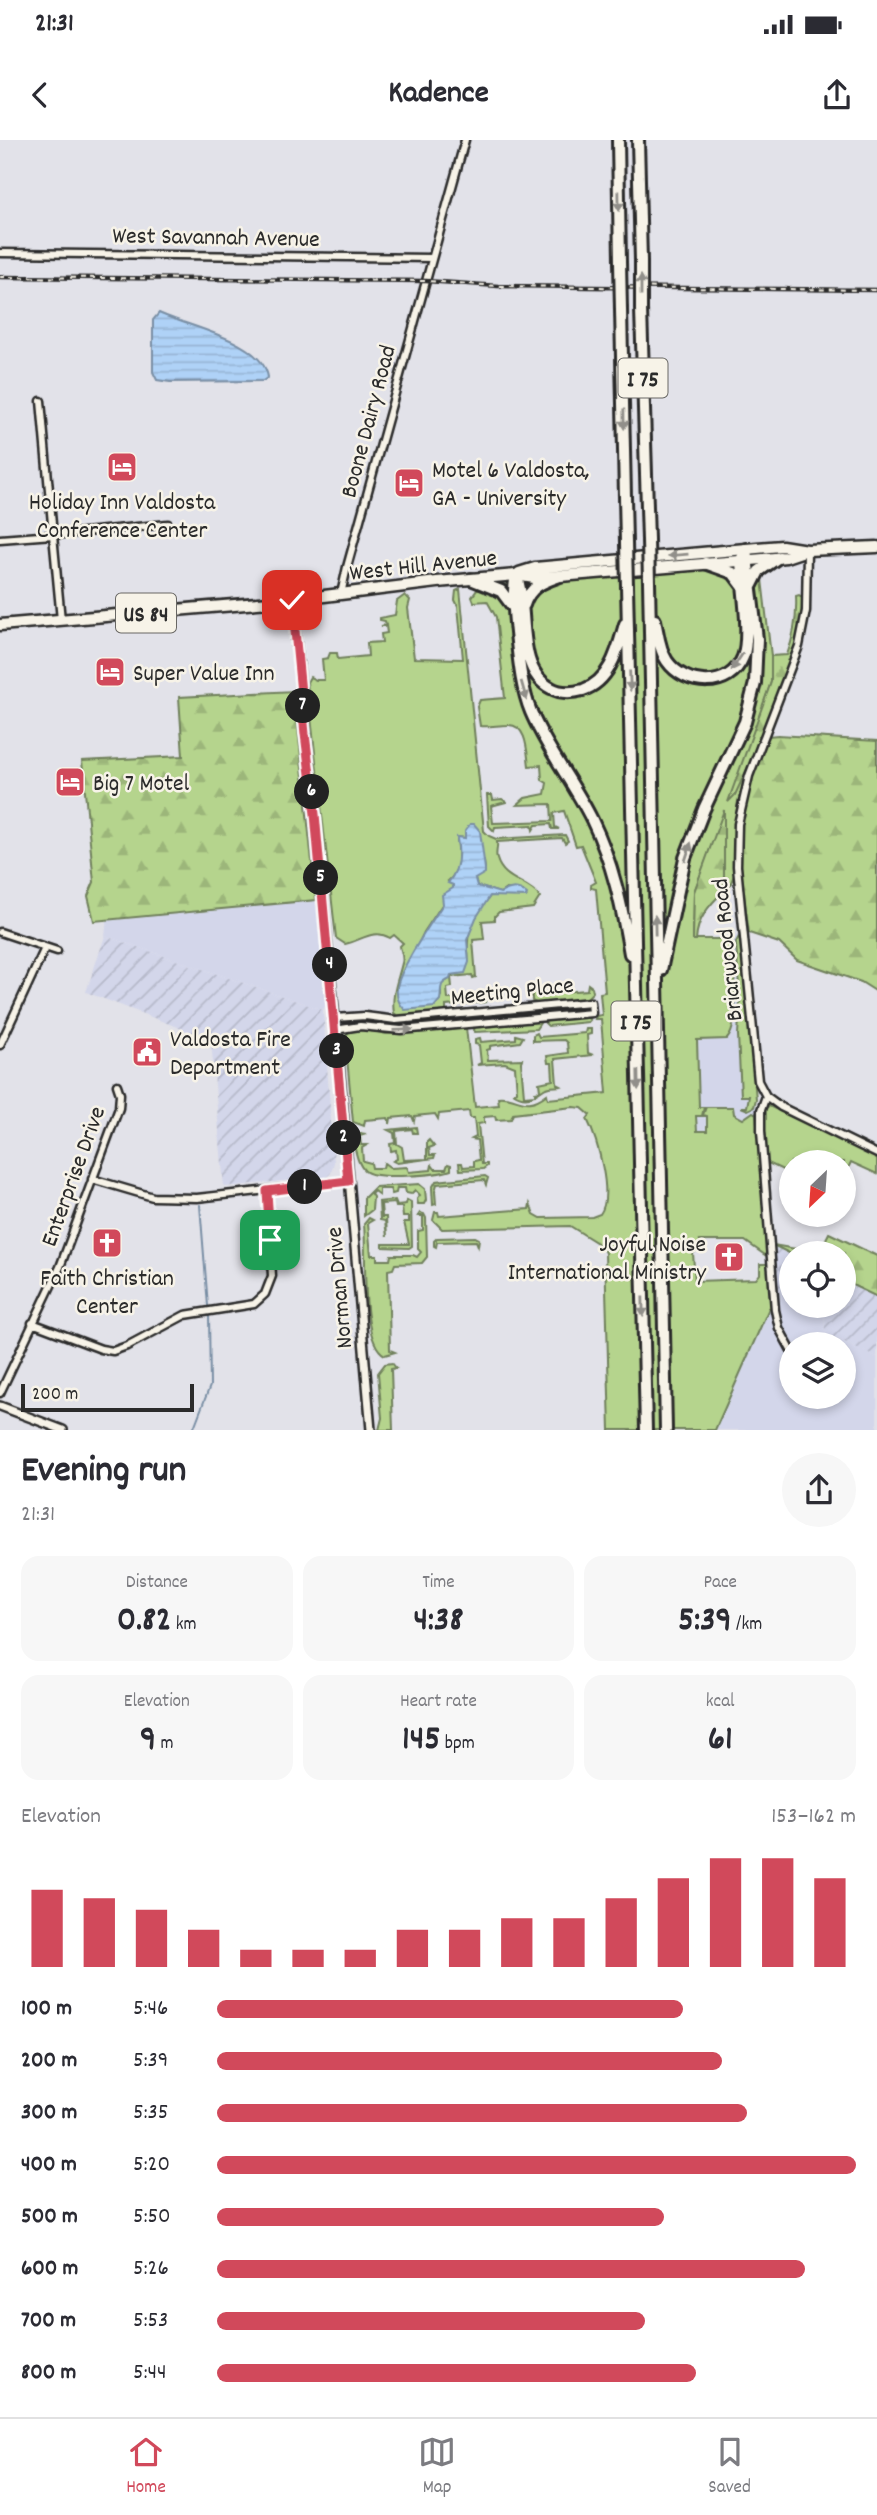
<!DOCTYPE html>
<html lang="en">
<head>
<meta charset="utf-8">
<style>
	body { margin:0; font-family:Dekko,sans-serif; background:#f7f7f7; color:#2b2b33; height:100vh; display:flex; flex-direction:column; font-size:26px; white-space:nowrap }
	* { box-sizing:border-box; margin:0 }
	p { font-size:23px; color:#7c7c81 }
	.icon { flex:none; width:38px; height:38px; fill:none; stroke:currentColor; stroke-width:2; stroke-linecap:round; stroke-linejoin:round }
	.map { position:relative; height:1290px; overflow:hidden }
	.panel { display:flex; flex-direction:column; background:#fff; flex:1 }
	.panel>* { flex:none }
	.needle { width:46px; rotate:205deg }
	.tools { position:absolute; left:779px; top:1010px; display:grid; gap:14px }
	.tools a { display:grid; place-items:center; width:77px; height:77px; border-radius:50%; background:#fff; box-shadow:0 4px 10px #0003; font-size:35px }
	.scale { position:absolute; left:21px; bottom:18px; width:173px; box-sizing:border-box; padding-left:7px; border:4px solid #2b2b2b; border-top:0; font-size:19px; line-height:24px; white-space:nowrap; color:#2b2b2b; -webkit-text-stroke:5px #f7f3e8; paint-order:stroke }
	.pin { position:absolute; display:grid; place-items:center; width:60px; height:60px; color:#fff; margin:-30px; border-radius:14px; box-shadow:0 4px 10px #0006 }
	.km { position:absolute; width:35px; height:35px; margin:-18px; border-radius:50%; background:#222; color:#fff; font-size:19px; line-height:35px; text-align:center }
	.round { display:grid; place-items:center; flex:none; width:74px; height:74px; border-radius:37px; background:#f7f7f7 }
	.summary { display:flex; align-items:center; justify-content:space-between; height:119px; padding:0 21px }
	h1 { font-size:38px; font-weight:800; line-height:52px }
	.stats { display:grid; grid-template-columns:repeat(3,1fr); gap:10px; height:119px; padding:7px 21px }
	.stats div { display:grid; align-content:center; border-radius:18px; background:#f7f7f7; text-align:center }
	.stats b { font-size:35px; font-weight:800 }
	.stats small { font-size:19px; font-weight:400 }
	.stats p { font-size:19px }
	.chart { height:196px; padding:14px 21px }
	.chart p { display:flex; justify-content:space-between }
	.chart svg { width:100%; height:126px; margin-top:7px; stroke:#d1495b; stroke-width:6 }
	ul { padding:0 21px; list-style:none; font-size:23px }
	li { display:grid; grid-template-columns:112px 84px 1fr; align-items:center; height:52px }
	li i { height:18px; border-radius:9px; background:#d1495b }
	.status { display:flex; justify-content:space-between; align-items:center; height:49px; padding:0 35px; background:#fff; direction:ltr }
	.status svg { height:19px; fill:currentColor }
	header { display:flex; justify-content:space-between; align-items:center; height:91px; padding:0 21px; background:#fff; font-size:32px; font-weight:800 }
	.menu { display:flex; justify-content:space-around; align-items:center; height:98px; border-top:2px solid #e1e1e2; background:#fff; font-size:19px; color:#7c7c81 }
	.menu a { display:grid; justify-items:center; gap:4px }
	.menu .active { color:#d1495b }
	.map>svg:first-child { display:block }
	.built { fill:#d3d6ea; fill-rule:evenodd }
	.industrial { fill:url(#industrial-furrows) }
	.grass { fill:#b5d48d; stroke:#70805c; stroke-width:2; fill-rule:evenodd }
	.forest { fill:url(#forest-firs); stroke:#70805c; stroke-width:2 }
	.water { fill:url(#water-rules); stroke:#7a8fa5; stroke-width:2 }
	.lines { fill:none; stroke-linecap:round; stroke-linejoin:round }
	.stream { stroke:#7a8fa5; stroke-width:2 }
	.minor-casing { stroke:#2b2b2b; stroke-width:11 }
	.tertiary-casing { stroke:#2b2b2b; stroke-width:12 }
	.trunk-casing { stroke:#2b2b2b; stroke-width:15 }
	.motorway-casing { stroke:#2b2b2b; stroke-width:16 }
	.minor { stroke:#f7f3e8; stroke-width:6 }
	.tertiary { stroke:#f7f3e8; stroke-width:7 }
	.trunk { stroke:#f7f3e8; stroke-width:10 }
	.motorway { stroke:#f7f3e8; stroke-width:10 }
	.rail-casing { stroke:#2b2b2b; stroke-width:4.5 }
	.rail { stroke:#f7f3e8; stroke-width:2; stroke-dasharray:5; stroke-linecap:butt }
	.motorway-bridge-casing { stroke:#2b2b2b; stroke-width:16; stroke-linecap:butt }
	.motorway-bridge { stroke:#f7f3e8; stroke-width:10 }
	.oneway { fill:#918f8a }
	.route-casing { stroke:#fff; stroke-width:14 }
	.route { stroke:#d1495b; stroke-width:9 }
	.labels { text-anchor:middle; stroke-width:5; stroke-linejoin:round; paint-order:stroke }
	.shield { fill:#f7f3e8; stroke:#686764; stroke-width:2 }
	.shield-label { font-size:23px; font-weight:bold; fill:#2b2b2b }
	.street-label { font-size:24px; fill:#2b2b2b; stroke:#f7f3e8 }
	.poi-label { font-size:24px; fill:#2b2b2b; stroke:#f7f3e8; text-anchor:start }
</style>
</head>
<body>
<div class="status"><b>21:31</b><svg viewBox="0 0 49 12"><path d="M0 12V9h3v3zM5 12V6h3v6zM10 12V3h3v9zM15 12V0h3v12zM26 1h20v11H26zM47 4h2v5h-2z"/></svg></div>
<header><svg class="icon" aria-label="back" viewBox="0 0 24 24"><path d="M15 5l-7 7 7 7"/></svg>Kadence<svg class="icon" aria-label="share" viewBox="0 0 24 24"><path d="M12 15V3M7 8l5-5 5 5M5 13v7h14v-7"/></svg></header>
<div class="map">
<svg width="877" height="1290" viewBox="0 0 877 1290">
	<defs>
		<pattern id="industrial-furrows" width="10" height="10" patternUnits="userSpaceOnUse" patternTransform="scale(1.75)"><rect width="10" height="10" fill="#d3d6ea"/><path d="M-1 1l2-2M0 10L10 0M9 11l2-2" fill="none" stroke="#b5b8c9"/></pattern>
		<pattern id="forest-firs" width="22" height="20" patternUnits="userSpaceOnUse" patternTransform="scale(1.75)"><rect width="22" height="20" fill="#b5d48d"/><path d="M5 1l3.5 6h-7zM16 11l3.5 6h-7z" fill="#9cb67a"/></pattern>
		<pattern id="water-rules" width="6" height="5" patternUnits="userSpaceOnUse" patternTransform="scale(1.75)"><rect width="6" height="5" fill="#afd2f7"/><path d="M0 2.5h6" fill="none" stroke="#97b4d4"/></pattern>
	</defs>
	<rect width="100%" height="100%" fill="#e2e2e9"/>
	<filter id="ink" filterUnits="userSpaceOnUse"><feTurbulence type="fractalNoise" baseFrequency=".0143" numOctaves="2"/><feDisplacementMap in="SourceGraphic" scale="14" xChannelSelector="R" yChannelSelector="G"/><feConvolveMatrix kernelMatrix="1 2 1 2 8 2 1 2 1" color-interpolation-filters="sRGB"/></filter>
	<g filter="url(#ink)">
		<path class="built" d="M316 760 325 866 323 870 105 796 107 780Z
			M741 793 758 988 690 998 693 800 731 799Z
			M777 1150 791 1151V1166H824L825 1193 877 1217V1290H715L769 1167 779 1171ZM791 1204H844V1256H791Z"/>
		<path class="industrial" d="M105 796 323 870 334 1022 331 1033 327 1037 224 1047 211 900 86 852Z
			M773 1105 791 1114V1151L777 1150Z
			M844 1141 877 1157V1217L825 1193 824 1166H844Z"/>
		<path class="grass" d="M760 422 771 516V542L755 590 751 619 753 616 738 661 734 688 735 733 730 745 724 751V673L694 752 693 799H731C732 821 742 883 727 899L697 900 699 967H704L702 976H696L697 991H707V976L703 975 706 967H733L734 974 743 979 753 972 756 974 768 1113 765 1115 745 1101H700L702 1107 693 1113 695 1141 756 1139 760 1134V1124H768L772 1168H769L715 1290H610L605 1113 602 1106 570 1086 442 1089 433 1080 435 1072H438L439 1076 529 1069 530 1064 534 1074 541 1078 592 1077 600 1074C614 1055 597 999 587 979L590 975 582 968 573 967 513 974 511 979 496 980 495 976 484 977V983L478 984 482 1024H487V1026L483 1029 460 1030 459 1023H462L463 1027 474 1026V1021L479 1020 477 1000 472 999 476 997 474 978H470L469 971 439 974 438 979 435 974 415 976 414 981 412 976 391 978 390 984 388 978 365 980 364 986 353 982 345 896 350 891 369 890 386 894 466 888 475 967 499 965 498 957C519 955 524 972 547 954L548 959 607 953 601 879H595L596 876 602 875 600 853 605 852 596 749 591 748V745L596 742 581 705 576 706 564 671 554 673 555 687 559 689H552L551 684 536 685 533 690 532 685 495 687 494 691 489 686 487 655H492L493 660 502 659 506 662 491 666 493 683 552 681 551 664 517 665 525 658 545 654 547 643 542 640 541 625 529 626C527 612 527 584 508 585 498 585 489 587 480 586L477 567 480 560 505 558 496 477 487 461 474 462 472 457 477 450 497 445Z
			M460 449 484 691 489 696 496 699 565 695 568 701 565 703 562 698 497 702C498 708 495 713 497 719 503 741 529 741 540 757L533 768 499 772 495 776V780L482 781 484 799 473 800 476 837 473 838 472 835 451 837 452 847 447 848 448 859H474V855L485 854 486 862 446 866V872L398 876 394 873C391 855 398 840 402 823 404 818 401 812 400 806L403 803 394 795 390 798C373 788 361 801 345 804L336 798 307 542 310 537 316 540H324L322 519 328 518 330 513H337L338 519 368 516 367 503 382 502 381 494 387 493 386 486H381L386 485 385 481 380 480V478L395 475 397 461 405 455 410 460 408 468 414 518 463 519 458 466 455 460 456 451ZM467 696 484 721 485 729 475 739 477 746 500 753 506 749 523 751 526 756H490C481 767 468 787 468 802 467 813 471 819 465 829L451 835 448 840 441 844V855L410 821 424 792 453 748V745L448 741C461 731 459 714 457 699L458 697 465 698Z
			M741 793 756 959 754 967 748 970 741 967H747L749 956H741L738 895 740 862 736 802Z
			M588 844 592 847 593 852 586 859 538 864 532 861V852L534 849 536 854 587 850Z
			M584 867 586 869 584 871 540 875 537 872Z
			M505 874 507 875 498 878 397 885 398 883Z
			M587 877 590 880 588 882 548 886 545 883 547 880Z
			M537 881 540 883 536 889 475 892 474 890 475 887Z
			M586 889H591V894L587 895 588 913 593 915 555 919 557 944 561 946C557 947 548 946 544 949 534 956 526 962 513 953L517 951 515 927 505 923 477 925 481 923 479 905 475 904V899L480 898 481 902 516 899V895L523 897 520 902 490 906V909L487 910 488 920 522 919 521 922 524 956 535 955V952L540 951 539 943 553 940 552 923H548L547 916 568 913 567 903 564 900 533 901V895L537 893 539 897 585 893Z
			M769 966 877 1017V1034L851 1022 844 1037V1022H791V1034L766 1022 763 973 764 969Z
			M416 987 417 993H413L412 989 396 991 397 1004 402 1007 404 1020 427 1019V1002L429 1000 434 1006 429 1008 430 1015H435L434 1018 397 1023 393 1021 397 1019 396 1010 391 1011 390 1004 395 1003 394 993 388 990Z
			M359 993 366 994 360 996 361 1005H367L362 1008 363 1021 371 1023 372 1028H383L384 1023 391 1028 407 1027 409 1032 431 1030 432 1025 435 1029H446L448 1024 451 1025V1030C438 1035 375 1040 365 1031 357 1024 356 1011 353 1001Z
			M485 1036 488 1038 486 1045 484 1040 437 1044 435 1051 436 1064 433 1065 432 1048 436 1041Z
			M419 1044 425 1049 426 1060 424 1064H418L417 1059 420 1055 415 1050 411 1054 406 1053 405 1048H397L396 1053 392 1054 390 1049H379V1055L374 1051 371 1054 373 1057 372 1070 364 1076V1058L375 1047Z
			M395 1060 397 1065 406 1064 407 1060 411 1062 412 1106 409 1108 383 1107V1104H409L404 1082H409V1077H403L402 1067H396L395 1063 381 1064 382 1077H386L387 1097 385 1081 380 1080 379 1062Z
			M420 1073 424 1074 426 1078 427 1117 422 1123 395 1124 393 1129 388 1130 390 1210 395 1212 385 1215C359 1202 367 1111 364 1084L369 1078 373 1080 368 1083 371 1115H377V1120H390L391 1115H413L417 1117 421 1112 418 1109V1091L423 1090V1076H418Z
			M475 1097 479 1099 478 1106 476 1101 437 1102 436 1107 434 1106V1101L437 1098Z
			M392 1223 396 1228 391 1229 393 1290H379L382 1278 378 1233 385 1224Z"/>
		<path class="forest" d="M799 455 803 458 799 497 782 544 753 616 735 655 728 662 771 542V516L787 515C794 496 797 476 796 456Z
			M294 551 316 760 94 781 88 756 94 742 82 621 183 616 179 557Z
			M778 595 877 601V852L861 842 797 820 779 803 749 793C743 750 736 706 744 663 749 640 759 617 768 596Z
			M724 670V751C709 765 697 779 696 800H693L694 752Z
			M829 1093 877 1116V1157L844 1141V1113L791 1114 773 1105 819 1113Z"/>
		<path class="water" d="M159 173C188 187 262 200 268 237L263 241 170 242 157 240 153 232V180Z
			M470 684H474L480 691 485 729V733L475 739 477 746 500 753C510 748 517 745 527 754L526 757 490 756 476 778 467 800 469 822 465 833 451 835 450 839C438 844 442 849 440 860L434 867 405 870C399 864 396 857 397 849 397 832 433 780 443 764L442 755 453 748V745L448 743C459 730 460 715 457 699V697L465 698V691Z"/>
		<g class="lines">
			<path class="stream" d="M200 1065 208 1166
				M193 1290 210 1246 209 1175"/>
			<g class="minor-casing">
				<path id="minor" d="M0 113 432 118
					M0 399 53 395 41 261
					M807 410 806 471 799 506 749 636 738 684 737 726 758 941 766 956 781 967 877 1014
					M341 454 347 427 465 0
					M61 480 53 395 168 384
					M0 792 57 811
					M335 878 365 876 396 880 591 862 592 873 401 890 360 886 335 890
					M0 905 45 808
					M766 956 761 970V991L775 1170 779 1188 791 1210
					M92 1039 153 1057 197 1058 348 1041
					M32 1183 101 1209 113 1211 127 1206 185 1175 254 1164 265 1154 272 1136 267 1051
					M0 1253 60 1127 119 968 120 954 117 945"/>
			</g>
			<g class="tertiary-casing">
				<path id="tertiary" d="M292 460 335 878 371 1290
					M0 1266 63 1290"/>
			</g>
			<g class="trunk-casing">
				<path id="trunk" d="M519 433 535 428 757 408 782 406 807 410 877 407
					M0 485 292 460 437 442 516 435 534 438 560 436 786 417 807 410"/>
			</g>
			<g class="motorway-casing">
				<path id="motorway" d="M618 0 620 122
					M638 0 641 121
					M641 169 648 400
					M621 170 626 403
					M705 423 733 433 742 445
					M516 435C512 454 514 474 516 493 519 520 521 547 531 572 547 610 574 643 592 680 613 723 622 767 630 814
					M517 437C529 470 515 530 551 548 560 553 572 553 583 550 611 541 618 508 625 484
					M471 439 501 451 513 467
					M649 442 666 1290
					M752 445 759 431 779 417
					M627 446 646 1290
					M524 465C530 446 543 442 560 436
					M655 480C658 493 659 509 667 521 685 547 730 550 743 517 751 496 742 445 741 420L746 409
					M661 830 685 718 704 669 745 582 755 543 757 499 746 409"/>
			</g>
			<use href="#minor" class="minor"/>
			<use href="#tertiary" class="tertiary"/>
			<use href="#trunk" class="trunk"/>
			<use href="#motorway" class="motorway"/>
			<g class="rail-casing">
				<path id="rail" d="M0 137 426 141 498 146 877 150"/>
			</g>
			<use href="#rail" class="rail"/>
			<g class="motorway-bridge-casing">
				<path id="motorway-bridge" d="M620 122 621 170
					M641 169V121
					M648 400 649 442
					M626 403 627 446"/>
			</g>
			<use href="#motorway-bridge" class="motorway-bridge"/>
		</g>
		<defs><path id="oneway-solid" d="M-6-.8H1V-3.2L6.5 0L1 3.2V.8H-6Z" transform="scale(1.75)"/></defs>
		<g class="oneway">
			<use href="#oneway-solid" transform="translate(619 61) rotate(89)"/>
			<use href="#oneway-solid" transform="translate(641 145) rotate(-90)"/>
			<use href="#oneway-solid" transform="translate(624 279) rotate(89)"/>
			<use href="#oneway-solid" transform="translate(678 415) rotate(175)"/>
			<use href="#oneway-solid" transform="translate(737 522) rotate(124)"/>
			<use href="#oneway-solid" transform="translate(630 541) rotate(88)"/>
			<use href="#oneway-solid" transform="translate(524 551) rotate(74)"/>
			<use href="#oneway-solid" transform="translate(688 712) rotate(-72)"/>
			<use href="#oneway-solid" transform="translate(655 785) rotate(-91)"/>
			<use href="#oneway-solid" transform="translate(403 890) rotate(-2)"/>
			<use href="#oneway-solid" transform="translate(638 940) rotate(89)"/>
			<use href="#oneway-solid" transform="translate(643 1167) rotate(89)"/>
		</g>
	</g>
	<g class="lines" filter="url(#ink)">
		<g class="route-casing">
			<path id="route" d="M270 1100 267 1051 348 1041 315 674 305 594 292 460"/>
		</g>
		<use href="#route" class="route"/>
	</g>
	<defs>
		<g id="hotel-square" transform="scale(1.575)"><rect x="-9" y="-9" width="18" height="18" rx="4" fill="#d1495b" stroke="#f7f3e8"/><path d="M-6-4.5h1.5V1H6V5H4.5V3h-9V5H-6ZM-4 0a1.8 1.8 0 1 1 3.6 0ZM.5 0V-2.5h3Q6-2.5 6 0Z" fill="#fff"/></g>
		<g id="civic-square" transform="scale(1.575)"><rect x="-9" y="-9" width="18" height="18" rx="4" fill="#d1495b" stroke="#f7f3e8"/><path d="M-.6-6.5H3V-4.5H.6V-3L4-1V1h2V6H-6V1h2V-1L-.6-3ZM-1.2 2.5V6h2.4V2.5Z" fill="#fff"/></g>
		<g id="church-square" transform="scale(1.575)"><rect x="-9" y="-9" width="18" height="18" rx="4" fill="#d1495b" stroke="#f7f3e8"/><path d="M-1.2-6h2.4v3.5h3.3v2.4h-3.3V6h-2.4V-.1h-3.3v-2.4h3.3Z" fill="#fff"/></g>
	</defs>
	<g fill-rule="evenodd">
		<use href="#hotel-square" x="122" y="327"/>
		<use href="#hotel-square" x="409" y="343"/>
		<use href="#hotel-square" x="110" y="532"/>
		<use href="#hotel-square" x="70" y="642"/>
		<use href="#civic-square" x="147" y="912"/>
		<use href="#church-square" x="107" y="1103"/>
		<use href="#church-square" x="729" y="1117"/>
	</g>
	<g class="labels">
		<g class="shield">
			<rect x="618.5" y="218.5" width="49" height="39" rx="5"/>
			<rect x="116" y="453.5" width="60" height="39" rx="5"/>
			<rect x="611.5" y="861.5" width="49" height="39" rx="5"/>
		</g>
		<g class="shield-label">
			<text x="643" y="246">I 75</text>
			<text x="146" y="481">US 84</text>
			<text x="636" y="889">I 75</text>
		</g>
		<g class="street-label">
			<text transform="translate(216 96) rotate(1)" y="8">West Savannah Avenue</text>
			<text transform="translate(367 281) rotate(-75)" y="8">Boone Dairy Road</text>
			<text transform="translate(423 424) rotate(-6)" y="8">West Hill Avenue</text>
			<text transform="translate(726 810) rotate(-96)" y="8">Briarwood Road</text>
			<text transform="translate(512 850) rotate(-6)" y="8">Meeting Place</text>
			<text transform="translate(72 1036) rotate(-70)" y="8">Enterprise Drive</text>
			<text transform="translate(338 1148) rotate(-95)" y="8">Norman Drive</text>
		</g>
		<g class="poi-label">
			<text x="432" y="337">Motel 6 Valdosta,<tspan x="432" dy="28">GA - University</tspan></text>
			<text x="122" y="369" text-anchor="middle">Holiday Inn Valdosta<tspan x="122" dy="28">Conference Center</tspan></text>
			<text x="133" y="540">Super Value Inn</text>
			<text x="93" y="650">Big 7 Motel</text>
			<text x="170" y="906">Valdosta Fire<tspan x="170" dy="28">Department</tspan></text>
			<text x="706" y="1111" text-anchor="end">Joyful Noise<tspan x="706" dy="28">International Ministry</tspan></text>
			<text x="107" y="1145" text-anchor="middle">Faith Christian<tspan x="107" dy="28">Center</tspan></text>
		</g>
	</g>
</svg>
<div class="tools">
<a><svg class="needle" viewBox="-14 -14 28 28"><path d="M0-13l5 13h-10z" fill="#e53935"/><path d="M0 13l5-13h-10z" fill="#7c7c81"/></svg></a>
<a><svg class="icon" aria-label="locate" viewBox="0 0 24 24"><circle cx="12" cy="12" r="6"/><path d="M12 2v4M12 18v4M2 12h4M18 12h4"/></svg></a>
<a><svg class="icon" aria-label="layers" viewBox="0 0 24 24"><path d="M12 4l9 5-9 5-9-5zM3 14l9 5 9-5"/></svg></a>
</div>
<div class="scale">200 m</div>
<div class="pin" style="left:270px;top:1100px;background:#1e9e55"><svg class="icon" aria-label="arrive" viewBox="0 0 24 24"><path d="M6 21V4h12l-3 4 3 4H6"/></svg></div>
<div class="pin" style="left:292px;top:460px;background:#d93025"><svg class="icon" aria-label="check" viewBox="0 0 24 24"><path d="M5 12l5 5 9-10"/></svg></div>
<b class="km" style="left:305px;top:1047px">1</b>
<b class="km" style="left:344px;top:998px">2</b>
<b class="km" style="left:337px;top:911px">3</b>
<b class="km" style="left:330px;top:825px">4</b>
<b class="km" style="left:321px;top:738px">5</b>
<b class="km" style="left:312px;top:652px">6</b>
<b class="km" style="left:303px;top:566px">7</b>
</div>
<section class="panel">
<div class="summary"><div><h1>Evening run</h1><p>21:31</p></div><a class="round"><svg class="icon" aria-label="share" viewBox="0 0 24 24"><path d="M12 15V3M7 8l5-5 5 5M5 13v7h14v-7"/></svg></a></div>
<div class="stats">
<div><p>Distance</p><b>0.82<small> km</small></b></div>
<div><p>Time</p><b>4:38</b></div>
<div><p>Pace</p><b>5:39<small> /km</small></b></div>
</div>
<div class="stats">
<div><p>Elevation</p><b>9<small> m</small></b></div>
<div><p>Heart rate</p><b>145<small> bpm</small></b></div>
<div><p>kcal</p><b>61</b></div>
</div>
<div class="chart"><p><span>Elevation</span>153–162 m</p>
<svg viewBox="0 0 160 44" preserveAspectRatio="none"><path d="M5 44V17M15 44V20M25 44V24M35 44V31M45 44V38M55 44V38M65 44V38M75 44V31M85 44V31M95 44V27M105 44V27M115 44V20M125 44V13M135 44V6M145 44V6M155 44V13"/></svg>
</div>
<ul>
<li><b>100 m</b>5:46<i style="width:73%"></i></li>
<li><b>200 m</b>5:39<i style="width:79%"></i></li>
<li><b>300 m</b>5:35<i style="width:83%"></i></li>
<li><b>400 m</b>5:20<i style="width:100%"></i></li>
<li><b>500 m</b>5:50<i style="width:70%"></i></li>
<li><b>600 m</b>5:26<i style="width:92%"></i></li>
<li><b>700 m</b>5:53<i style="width:67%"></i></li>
<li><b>800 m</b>5:44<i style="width:75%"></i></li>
</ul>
</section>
<nav class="menu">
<a class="active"><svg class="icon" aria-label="home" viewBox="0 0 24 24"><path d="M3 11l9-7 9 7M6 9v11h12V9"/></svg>Home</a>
<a><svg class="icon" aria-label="map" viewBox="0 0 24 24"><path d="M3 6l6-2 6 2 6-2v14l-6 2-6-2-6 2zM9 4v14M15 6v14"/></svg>Map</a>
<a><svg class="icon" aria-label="saved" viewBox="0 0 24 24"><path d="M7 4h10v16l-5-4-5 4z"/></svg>Saved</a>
</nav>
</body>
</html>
